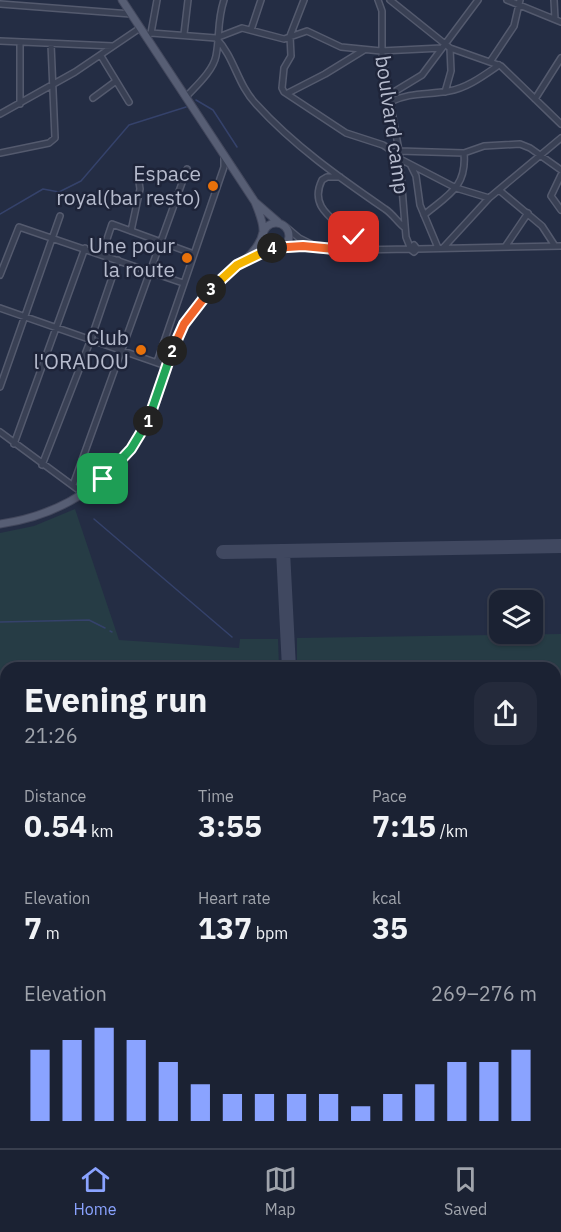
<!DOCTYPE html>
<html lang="en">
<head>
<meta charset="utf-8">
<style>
	body { margin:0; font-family:"IBM Plex Sans",sans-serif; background:#242a3b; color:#f1f3f6; height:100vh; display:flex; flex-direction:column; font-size:22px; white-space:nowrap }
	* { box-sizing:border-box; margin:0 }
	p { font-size:20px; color:#a0a4ac }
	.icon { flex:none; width:33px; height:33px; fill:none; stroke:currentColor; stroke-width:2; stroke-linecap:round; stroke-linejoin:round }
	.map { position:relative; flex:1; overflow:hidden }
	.drawer { position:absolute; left:0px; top:662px; width:561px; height:488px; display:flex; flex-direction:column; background:#1b2233; border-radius:18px 18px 0 0; box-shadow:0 2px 4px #0004,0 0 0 2px #393f4e }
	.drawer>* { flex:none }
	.fabs { position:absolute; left:489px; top:590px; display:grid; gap:12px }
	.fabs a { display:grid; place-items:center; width:54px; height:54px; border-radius:12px; background:#1b2233; box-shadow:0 2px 4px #0004,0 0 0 2px #393f4e; font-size:30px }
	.pin { position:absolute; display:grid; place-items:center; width:51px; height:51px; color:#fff; margin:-26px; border-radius:12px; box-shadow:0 3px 9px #0006 }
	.km { position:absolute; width:30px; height:30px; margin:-15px; border-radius:50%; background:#222; color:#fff; font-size:16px; line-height:30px; text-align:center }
	.round { display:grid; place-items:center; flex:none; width:63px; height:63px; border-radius:18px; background:#242a3b }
	.head { display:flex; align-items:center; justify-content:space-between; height:102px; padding:0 24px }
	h1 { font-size:33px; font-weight:700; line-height:45px }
	.figures { display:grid; grid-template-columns:repeat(3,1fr); gap:9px; height:102px; padding:6px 24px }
	.figures div { display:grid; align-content:center }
	.figures b { font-size:30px; font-weight:700 }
	.figures small { font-size:16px; font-weight:400 }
	.figures p { font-size:16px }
	.chart { height:168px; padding:12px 24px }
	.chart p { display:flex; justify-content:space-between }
	.chart svg { width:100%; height:108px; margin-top:6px; stroke:#8aa3ff; stroke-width:6 }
	.tabs { display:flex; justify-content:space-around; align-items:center; height:84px; border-top:2px solid #393f4e; background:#1b2233; font-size:16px; color:#a0a4ac }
	.tabs a { display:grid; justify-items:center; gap:3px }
	.tabs .current { color:#8aa3ff }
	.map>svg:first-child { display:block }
	.green { fill:#263c45 }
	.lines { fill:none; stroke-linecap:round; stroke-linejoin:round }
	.stream { stroke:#35426b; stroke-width:1.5 }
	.taxiway { stroke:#404860; stroke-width:14 }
	.runway { stroke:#404860; stroke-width:33 }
	.minor-casing { stroke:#545a6e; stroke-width:8 }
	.major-casing { stroke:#43485d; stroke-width:9 }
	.minor { stroke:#394054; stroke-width:5 }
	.major { stroke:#575e74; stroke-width:7 }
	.split-1-casing { stroke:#fff; stroke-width:12 }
	.split-2-casing { stroke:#fff; stroke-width:12 }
	.split-3-casing { stroke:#fff; stroke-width:12 }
	.split-4-casing { stroke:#fff; stroke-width:12 }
	.split-5-casing { stroke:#fff; stroke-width:12 }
	.split-6-casing { stroke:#fff; stroke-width:12 }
	.split-1 { stroke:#22a559; stroke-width:8 }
	.split-2 { stroke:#22a559; stroke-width:8 }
	.split-3 { stroke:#f0652b; stroke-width:8 }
	.split-4 { stroke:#f5b400; stroke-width:8 }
	.split-5 { stroke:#f0652b; stroke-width:8 }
	.split-6 { stroke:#f5b400; stroke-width:8 }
	.food-dot { fill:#e8710a; stroke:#1e2439; stroke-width:2 }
	.labels { text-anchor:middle; stroke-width:5; stroke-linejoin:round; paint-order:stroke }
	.street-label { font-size:21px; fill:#b6bbcd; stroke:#1e2439 }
	.poi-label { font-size:21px; fill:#b6bbcd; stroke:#1e2439; text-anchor:end }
</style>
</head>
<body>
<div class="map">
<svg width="561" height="1148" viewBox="0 0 561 1148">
	<rect width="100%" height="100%" fill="#242d44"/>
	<path class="green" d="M75 509 119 640 239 648 240 639H278L279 667 6 668V710H0V533L34 526Z
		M561 634V701H555V668L297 667V638Z
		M555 755H561V861H555Z
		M0 766H6V871H0Z
		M555 905H561V1027H555Z
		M0 915H6V1034H0Z
		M555 1072H561V1148H407L406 1143H555Z
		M251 1143H322L339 1148H251Z"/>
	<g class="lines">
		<path class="stream" d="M196 100 213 110 237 147
			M0 214 43 189 59 192 81 181 129 125 186 107
			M94 519 232 637
			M0 622 89 620 105 628
			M110 631 112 632
			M555 807H561
			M0 815H6
			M0 1023H6
			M272 1148 275 1143"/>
		<path class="taxiway" d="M283 551 289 668
			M223 552 561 546
			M555 884H561
			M0 893H6
			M555 1049H561
			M0 1058H6
			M242 1143V1148"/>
		<path class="runway" d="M555 729H561
			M0 738H6"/>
		<g class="minor-casing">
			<path id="minor" d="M304 0 290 36 291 56 284 68 282 88 284 92 346 133 383 145 399 155
				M378 0 382 11V55L399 151 406 237 410 247
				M390 0 450 48 501 66 561 124
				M507 0 561 22
				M554 0 555 19
				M0 4 131 14
				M251 30 261 0
				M151 33 157 0
				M184 34 188 0
				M146 36 151 33 216 38 242 28 284 39 307 31 341 47 381 51 442 48
				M216 38C235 58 237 84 256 104 293 145 340 178 385 209 393 214 398 223 405 228
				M0 41 113 46
				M20 42V104
				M101 56 129 102
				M490 62 514 26 520 0
				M445 92 451 71 450 48
				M288 93 325 74 364 50
				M389 95 422 75 478 0
				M186 97C196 86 213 71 216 56 220 35 217 21 224 0
				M93 98 116 81
				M535 99 561 58
				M390 102C410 92 428 95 449 91 467 88 483 76 499 65
				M0 114 75 72 140 28
				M399 151 464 153 484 146 520 144 530 148 561 170
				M0 153 49 143 55 138 51 44
				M400 159 456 188 489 198
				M411 166 416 176 420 205 438 248
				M561 175 551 196 561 210
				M340 177H327L322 180C305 215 350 223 360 250
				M499 190 542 226 555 246
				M424 215C448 195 467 187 464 153
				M286 227 299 238 315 246
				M131 231 140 189 138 175
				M283 246 355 250 410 249 414 245 417 249 414 252 410 249
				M505 247 528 213
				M443 248 489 198 561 138
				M417 249 561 246
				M102 254 112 224 194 254
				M0 275 19 227 183 283
				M0 308 166 366
				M157 362 224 167V156
				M0 387 60 216
				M0 432 84 494
				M14 444 85 248
				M42 465 91 339 118 260
				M73 485 187 169"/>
		</g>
		<g class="major-casing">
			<path id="major" d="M122 0 255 202 278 222
				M263 236a13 13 0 1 1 26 0a13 13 0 1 1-26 0Z
				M247 259 272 248
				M0 524C71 514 131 470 156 402 166 375 170 346 186 321 194 310 202 299 211 289 226 272 259 256 263 232 264 223 258 210 255 202"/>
		</g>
		<use href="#minor" class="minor"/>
		<use href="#major" class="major"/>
	</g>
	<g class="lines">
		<g class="split-1-casing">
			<path id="split-1" d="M103 479 131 449 148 421"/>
		</g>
		<g class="split-2-casing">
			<path id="split-2" d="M148 421 172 351"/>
		</g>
		<g class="split-3-casing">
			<path id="split-3" d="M172 351 184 324 211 289"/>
		</g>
		<g class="split-4-casing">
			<path id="split-4" d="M211 289 237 265 272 248"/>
		</g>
		<g class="split-5-casing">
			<path id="split-5" d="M272 248 303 246 345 250"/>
		</g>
		<g class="split-6-casing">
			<path id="split-6" d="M345 250H360L354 237"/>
		</g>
		<use href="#split-1" class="split-1"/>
		<use href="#split-2" class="split-2"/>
		<use href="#split-3" class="split-3"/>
		<use href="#split-4" class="split-4"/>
		<use href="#split-5" class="split-5"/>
		<use href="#split-6" class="split-6"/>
	</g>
	<g class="food-dot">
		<circle cx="213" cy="186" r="6"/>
		<circle cx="187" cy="258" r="6"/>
		<circle cx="141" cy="350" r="6"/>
	</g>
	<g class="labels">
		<g class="street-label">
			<text transform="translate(392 125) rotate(82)" y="7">boulvard camp</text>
		</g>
		<g class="poi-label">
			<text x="201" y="181">Espace<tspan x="201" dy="24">royal(bar resto)</tspan></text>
			<text x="175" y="253">Une pour<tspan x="175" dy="24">la route</tspan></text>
			<text x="129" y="345">Club<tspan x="129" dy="24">l'ORADOU</tspan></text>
		</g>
	</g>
</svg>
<div class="fabs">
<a><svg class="icon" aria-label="layers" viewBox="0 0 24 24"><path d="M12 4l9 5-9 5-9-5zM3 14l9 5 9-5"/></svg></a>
</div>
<div class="pin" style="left:103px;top:479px;background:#1e9e55"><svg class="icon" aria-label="arrive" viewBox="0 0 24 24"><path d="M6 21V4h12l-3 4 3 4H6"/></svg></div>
<div class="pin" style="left:354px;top:237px;background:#d93025"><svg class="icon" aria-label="check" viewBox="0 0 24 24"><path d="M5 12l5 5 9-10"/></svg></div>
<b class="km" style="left:148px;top:421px">1</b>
<b class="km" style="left:172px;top:351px">2</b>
<b class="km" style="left:211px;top:289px">3</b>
<b class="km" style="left:272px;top:248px">4</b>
<section class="drawer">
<div class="head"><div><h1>Evening run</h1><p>21:26</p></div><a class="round"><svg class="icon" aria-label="share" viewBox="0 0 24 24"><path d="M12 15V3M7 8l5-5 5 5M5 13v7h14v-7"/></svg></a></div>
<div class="figures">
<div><p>Distance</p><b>0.54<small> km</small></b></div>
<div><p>Time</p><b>3:55</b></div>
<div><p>Pace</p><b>7:15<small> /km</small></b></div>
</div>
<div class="figures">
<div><p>Elevation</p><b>7<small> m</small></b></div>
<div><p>Heart rate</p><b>137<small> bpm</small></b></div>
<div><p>kcal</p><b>35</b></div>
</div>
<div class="chart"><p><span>Elevation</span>269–276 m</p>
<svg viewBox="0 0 160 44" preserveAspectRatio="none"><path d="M5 44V15M15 44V11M25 44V6M35 44V11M45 44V20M55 44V29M65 44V33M75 44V33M85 44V33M95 44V33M105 44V38M115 44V33M125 44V29M135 44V20M145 44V20M155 44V15"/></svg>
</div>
</section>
</div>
<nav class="tabs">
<a class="current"><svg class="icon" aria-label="home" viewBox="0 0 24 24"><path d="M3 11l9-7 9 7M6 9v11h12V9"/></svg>Home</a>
<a><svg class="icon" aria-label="map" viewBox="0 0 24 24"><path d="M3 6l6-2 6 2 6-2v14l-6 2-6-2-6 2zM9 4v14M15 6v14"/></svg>Map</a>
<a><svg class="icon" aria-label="saved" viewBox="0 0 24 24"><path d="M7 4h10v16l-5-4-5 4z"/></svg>Saved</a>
</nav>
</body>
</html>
